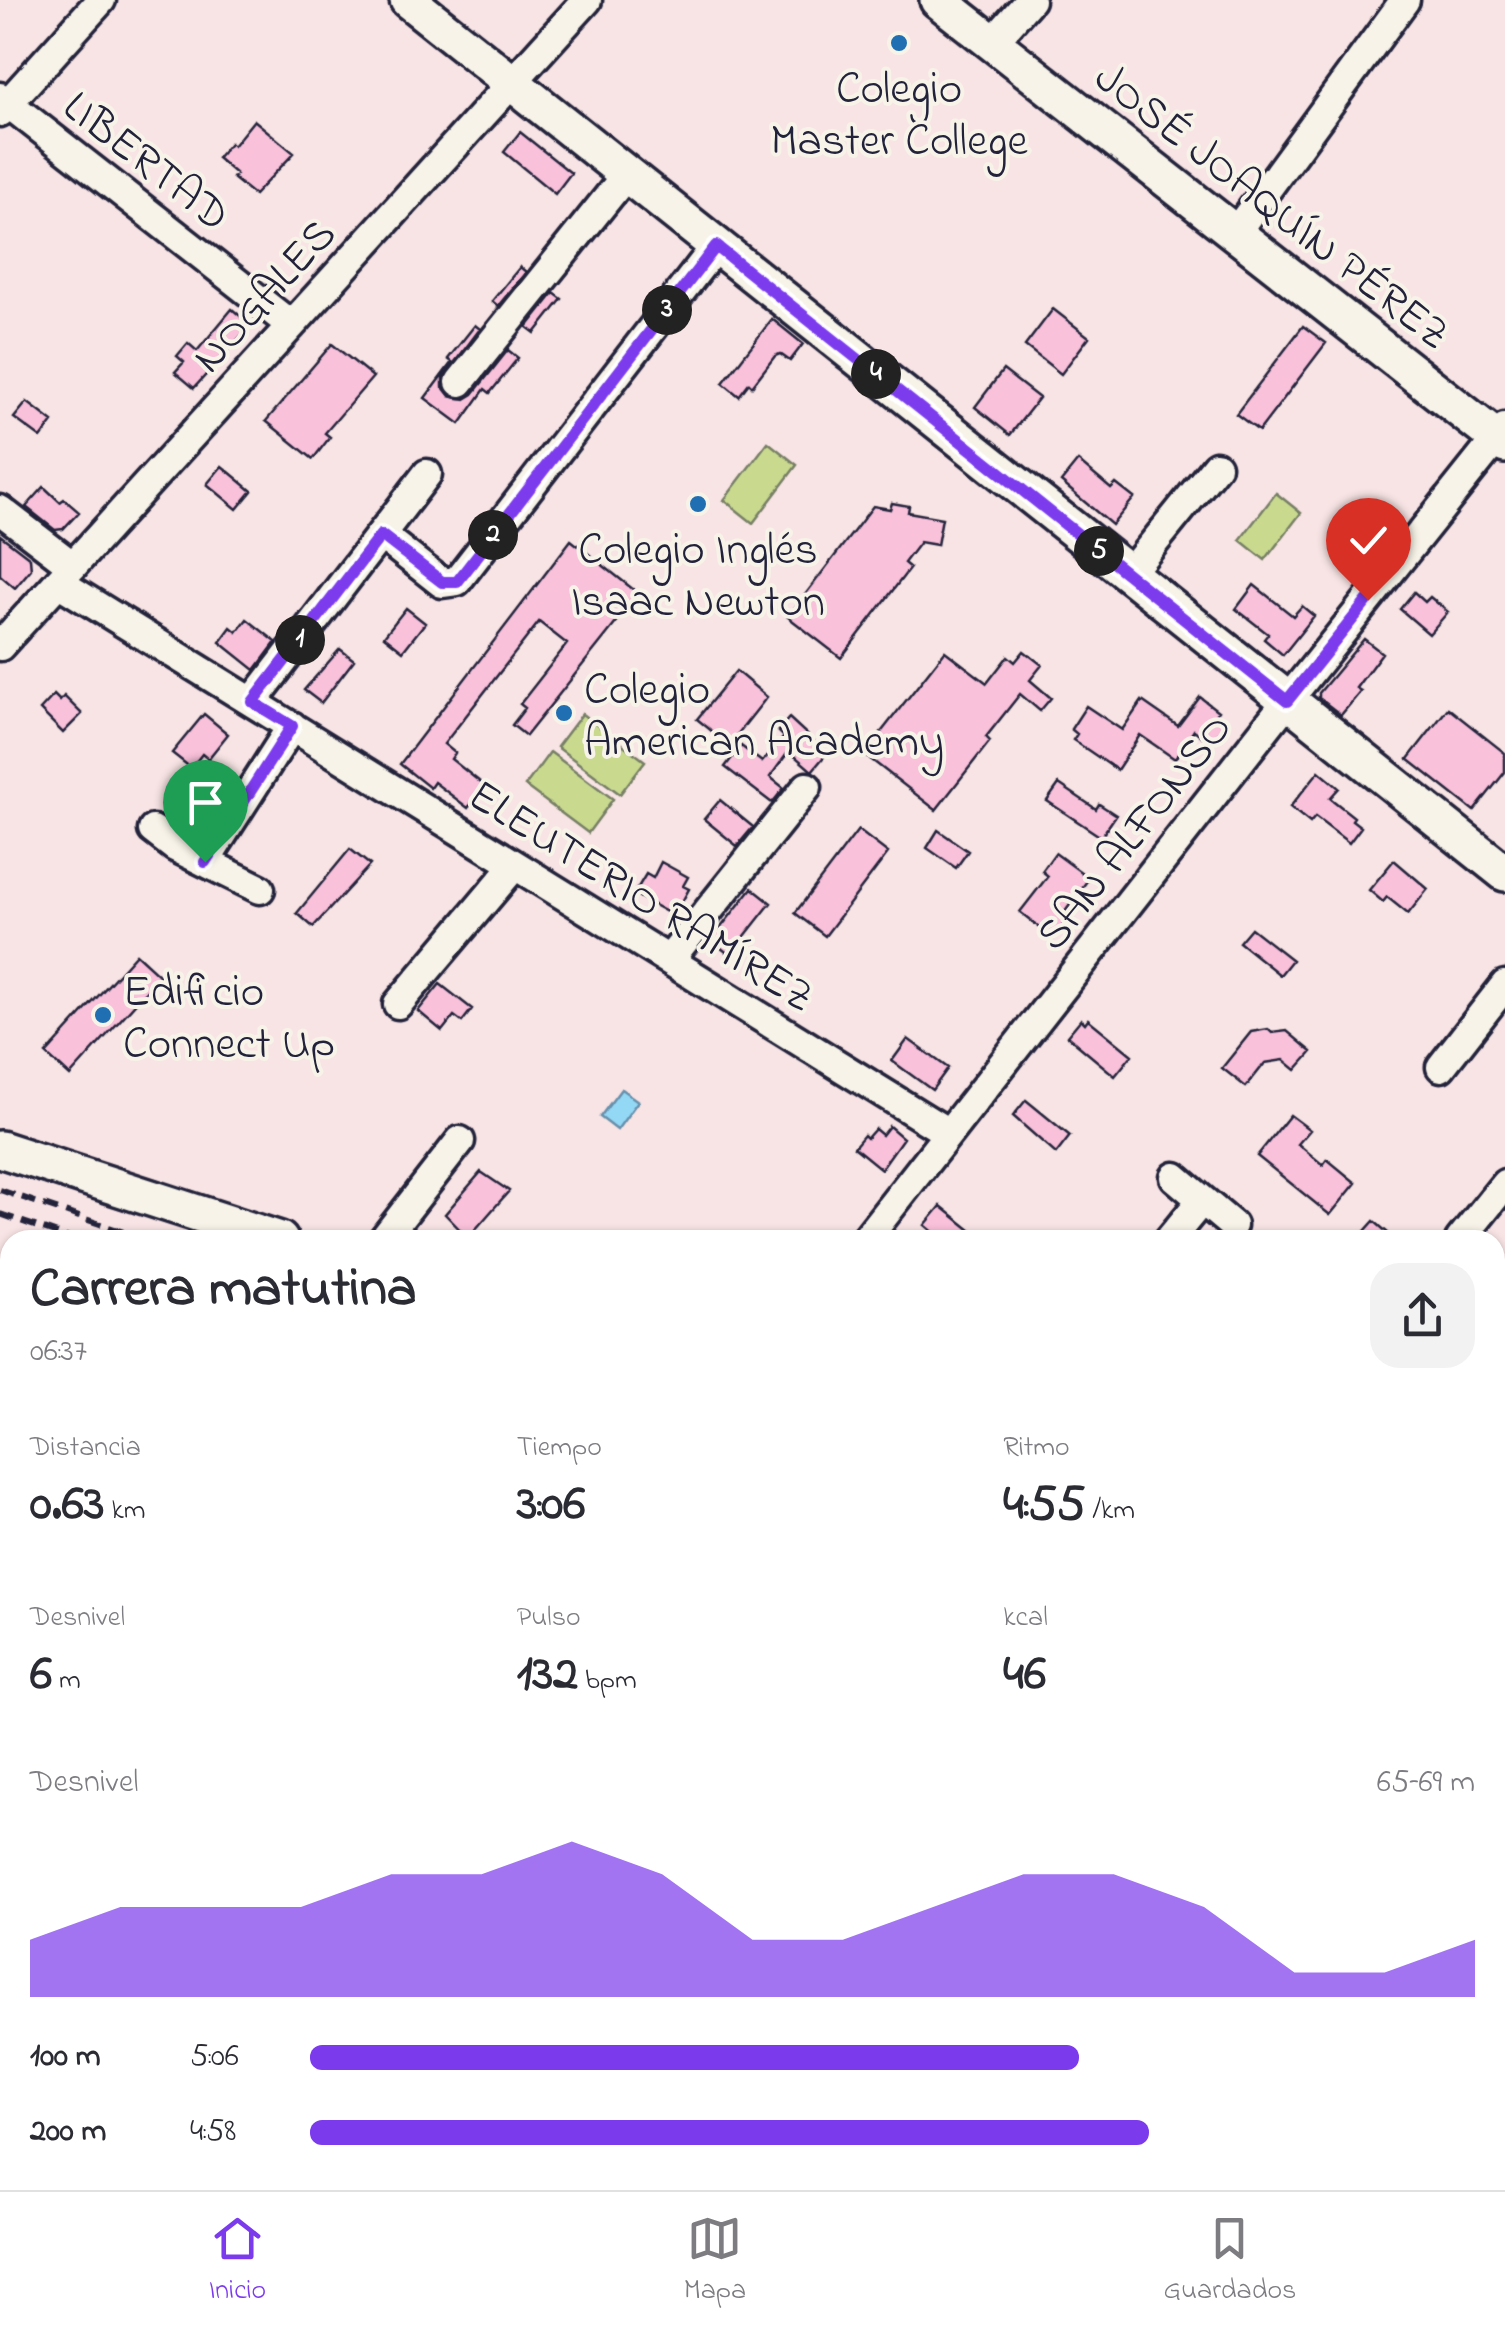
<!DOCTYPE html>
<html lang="es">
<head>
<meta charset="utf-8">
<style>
	body { margin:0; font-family:"Indie Flower",sans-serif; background:#f2f2f3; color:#2b2b33; height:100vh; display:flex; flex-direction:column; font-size:38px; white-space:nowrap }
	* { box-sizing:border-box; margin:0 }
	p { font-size:32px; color:#7c7c81 }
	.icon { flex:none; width:55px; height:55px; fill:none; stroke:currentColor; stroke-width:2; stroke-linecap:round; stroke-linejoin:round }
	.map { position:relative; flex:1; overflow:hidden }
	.sheet { position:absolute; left:0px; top:1230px; width:1505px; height:960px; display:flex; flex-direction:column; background:#fff; border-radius:30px 30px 0 0; box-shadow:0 2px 8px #0004 }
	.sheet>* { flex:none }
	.pin { position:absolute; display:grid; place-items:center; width:85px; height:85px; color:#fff; margin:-102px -42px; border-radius:50% 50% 50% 0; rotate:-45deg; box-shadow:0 0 10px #0007 }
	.pin .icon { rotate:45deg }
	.km { position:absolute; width:50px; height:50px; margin:-25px; border-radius:50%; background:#222; color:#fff; font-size:28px; line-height:50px; text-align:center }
	.round { display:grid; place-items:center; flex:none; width:105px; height:105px; border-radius:30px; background:#f2f2f3 }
	.overview { display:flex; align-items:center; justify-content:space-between; height:170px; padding:0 30px }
	h1 { font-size:55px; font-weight:800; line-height:75px }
	.figures { display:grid; grid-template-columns:repeat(3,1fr); gap:15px; height:170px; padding:10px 30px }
	.figures div { display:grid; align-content:center }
	.figures b { font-size:50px; font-weight:800 }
	.figures small { font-size:28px; font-weight:400 }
	.figures p { font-size:28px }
	.chart { height:280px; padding:20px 30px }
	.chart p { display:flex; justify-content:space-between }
	.chart svg { width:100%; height:180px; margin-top:10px; fill:#7c3aed; opacity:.7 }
	ul { padding:0 30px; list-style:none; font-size:32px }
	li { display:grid; grid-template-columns:160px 120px 1fr; align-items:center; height:75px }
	li i { height:25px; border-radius:12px; background:#7c3aed }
	.tabs { display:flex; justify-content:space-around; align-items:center; height:140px; border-top:2px solid #e1e1e2; background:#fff; font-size:28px; color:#7c7c81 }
	.tabs a { display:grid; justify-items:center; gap:5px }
	.tabs .on { color:#7c3aed }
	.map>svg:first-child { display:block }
	.green { fill:#c9da8f; stroke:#767e65; stroke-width:2.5 }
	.water { fill:#93d8f5; stroke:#668fab; stroke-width:2.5 }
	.building { fill:#f9c1da; stroke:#22223b; stroke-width:2.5 }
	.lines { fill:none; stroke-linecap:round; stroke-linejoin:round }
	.minor-casing { stroke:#22223b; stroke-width:35 }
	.major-casing { stroke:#22223b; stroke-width:42 }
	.minor { stroke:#f7f3e8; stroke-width:28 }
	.major { stroke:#f7f3e8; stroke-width:35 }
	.rail { stroke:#22223b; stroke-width:6; stroke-dasharray:15 8; stroke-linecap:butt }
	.route-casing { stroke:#fff; stroke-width:20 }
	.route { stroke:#7c3aed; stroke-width:12 }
	.poi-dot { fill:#1f6fb2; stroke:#f7f3e8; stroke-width:4 }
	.labels { text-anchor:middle; stroke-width:8; stroke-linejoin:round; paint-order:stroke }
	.poi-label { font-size:45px; fill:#22223b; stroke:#f7f3e8 }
	.street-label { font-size:45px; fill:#22223b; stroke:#f7f3e8 }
</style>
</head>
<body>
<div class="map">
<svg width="1505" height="2190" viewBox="0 0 1505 2190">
	<rect width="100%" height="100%" fill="#f8e4e4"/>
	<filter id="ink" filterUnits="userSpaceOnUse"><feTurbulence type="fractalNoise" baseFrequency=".01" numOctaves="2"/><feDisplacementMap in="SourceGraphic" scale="20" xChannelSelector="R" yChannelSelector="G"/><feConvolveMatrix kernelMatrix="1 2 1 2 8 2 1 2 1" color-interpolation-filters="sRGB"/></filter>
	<g filter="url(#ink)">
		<path class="green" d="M768 442 797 465 753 523 724 500Z
			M1276 493 1301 513 1265 560 1240 540Z
			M582 714 645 761 620 794 557 747Z
			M550 752 613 799 588 833 525 786Z
			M1029 2180H1324L1310 2190H1029Z"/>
		<path class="water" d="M621 1089 638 1101 617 1130 600 1117Z"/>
		<path class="building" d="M254 120 294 153 254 195 233 178 236 174 217 158 230 143 233 146Z
			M520 132 571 173 555 194 504 152Z
			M520 267 526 272 498 306 492 301Z
			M554 293 562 299 535 333 527 327Z
			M232 309 251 325 194 388 175 372 184 362 177 356 188 343 197 351Z
			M1053 309 1089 337 1061 374 1025 346Z
			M772 319 803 344 790 361 780 354 775 356 752 386 749 383 739 396 723 383Z
			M475 325 480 329 443 378V387L450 396 465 399 473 394 508 350 518 358 490 393 485 389 460 424 425 398 452 362 448 359Z
			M1303 326 1326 343 1259 431 1236 414Z
			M332 344 373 377 325 433 330 437 313 459 266 421Z
			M1003 370 1039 398 1010 435 975 407Z
			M27 402 53 422 41 438 14 418Z
			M1078 461 1111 489 1116 484 1134 498 1112 525 1061 482Z
			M222 466 252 491 237 509 207 484Z
			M44 487 60 502 64 499 79 512 63 529 55 530 26 507Z
			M892 503 909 506 908 512 942 518 937 545 920 542 904 563 910 568 841 658 788 617 873 506 890 509Z
			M0 535 30 558 31 569 15 588 0 575Z
			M571 540 639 594 526 736 512 725 525 708 520 704 567 644 539 622 444 744 455 753 451 759 485 786 468 808 434 782 430 788 400 764Z
			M1254 585 1293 616 1302 606 1314 616 1283 655 1264 639 1268 634 1236 609Z
			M1414 592 1425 602 1430 597 1448 612 1429 634 1400 609Z
			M406 608 425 623 403 651 384 636Z
			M247 619 276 642 255 670 220 642 231 627 237 632Z
			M1364 639 1382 653 1356 688 1361 691 1341 715 1319 698V693Z
			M340 649 354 660 321 703 304 690Z
			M945 651 987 683 1008 656 1015 662 1024 651 1042 665 1030 680 1051 698 1040 711 1020 694 986 737 990 741 936 810 864 754Z
			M736 671 767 697 729 745 697 719Z
			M54 695 60 701 64 696 82 714 63 733 40 710Z
			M1200 697 1218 711 1215 715 1226 724 1211 743 1194 730 1175 759 1140 735 1117 770 1073 740 1077 734 1071 729 1086 706 1122 730 1142 701 1178 726Z
			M1448 708 1505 753V772L1474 811 1408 759Z
			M204 714 228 734 208 759 202 754 191 768 172 753Z
			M789 718 827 753 812 771 789 751 770 777 784 788 772 803 725 767 741 746 762 762 784 737 778 731Z
			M1319 771 1339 788 1330 798 1354 817 1352 820 1361 827 1349 843 1315 817 1310 823 1290 807Z
			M1059 784 1096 809 1099 804 1116 815 1101 837 1047 801Z
			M720 800 753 827 737 846 704 819Z
			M858 830 888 853 825 936 795 913Z
			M938 830 968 851 956 868 927 848Z
			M350 849 370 865 313 927 297 913Z
			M1055 853 1089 878 1062 916 1067 920 1053 938 1020 912 1048 876 1042 871Z
			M1394 860 1428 889 1408 914 1387 897 1383 902 1369 890Z
			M661 862 688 877 683 886 689 889 674 916 634 894 646 874 653 878Z
			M752 888 771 903 730 955 711 940Z
			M1251 928 1292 960 1280 975 1239 942Z
			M136 954 160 976 70 1076 46 1054Z
			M440 984 472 1009 462 1022 454 1016 442 1031 418 1011Z
			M1081 1019 1085 1023 1088 1019 1132 1055 1115 1076 1067 1036Z
			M1268 1029 1272 1033 1287 1031 1312 1052 1296 1070 1284 1060 1265 1063 1246 1087 1222 1068 1251 1032Z
			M908 1039 948 1068 932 1090 892 1061Z
			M1026 1100 1070 1136 1056 1154 1013 1116Z
			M1290 1115 1310 1130 1298 1144 1323 1165 1327 1159 1356 1183 1330 1215 1257 1156Z
			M889 1126 903 1138 881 1169 854 1147 864 1135 867 1138 875 1129 882 1135Z
			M481 1172 509 1191 468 1238 445 1214Z
			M941 1206 972 1231 964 1240H943L925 1225Z
			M1374 1221 1396 1240H1357Z"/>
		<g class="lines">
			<g class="minor-casing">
				<path id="minor" d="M992 43 1030 0
					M0 97 291 325
					M0 112 101 0
					M1235 233 1405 0
					M460 382 626 175
					M0 510 73 566
					M381 535 442 583 457 581 716 246
					M1128 575 1216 466
					M58 582 948 1133
					M0 646 587 0
					M253 701 427 474
					M153 830 175 847 260 889
					M205 862 292 726
					M669 960 807 787
					M398 1004 515 865
					M1441 1067 1505 985
					M1175 1177 1232 1225
					M383 1240 460 1141
					M865 1240 1287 701 1505 428
					M1169 1240 1202 1200
					M1460 1240 1505 1184
					M0 1545H10
					M0 1707H10
					M0 1769 10 1770
					M1495 1792 1505 1796
					M0 1900 10 1892V1885
					M1495 2047 1505 2038
					M0 2065 10 2057
					M256 2180 263 2190
					M641 2180 643 2190
					M997 2180 998 2190
					M803 2190 878 2180"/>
			</g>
			<g class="major-casing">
				<path id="major" d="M408 0 1505 873
					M938 0 1505 445
					M0 1149 280 1240
					M1495 1656 1505 1660
					M1495 2073 1505 2064
					M1495 2109 1505 2101
					M1342 2190 1356 2180
					M1393 2190 1406 2180"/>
			</g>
			<use href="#minor" class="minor"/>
			<use href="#major" class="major"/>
			<path class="rail" d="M0 1190 147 1240
				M0 1214 75 1240
				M1495 1708 1505 1711
				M1495 1736 1505 1739"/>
		</g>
	</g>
	<g class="lines" filter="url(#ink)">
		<g class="route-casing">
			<path id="route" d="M205 862 292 726 253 702 381 535 442 582H457L716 246 1287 701 1368 600"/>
		</g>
		<use href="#route" class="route"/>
	</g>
	<g class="poi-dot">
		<circle cx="899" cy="43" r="10"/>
		<circle cx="698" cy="504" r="10"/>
		<circle cx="564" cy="713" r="10"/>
		<circle cx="103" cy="1015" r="10"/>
	</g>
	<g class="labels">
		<g class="poi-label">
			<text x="899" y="102">Colegio<tspan x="899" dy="52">Master College</tspan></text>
			<text x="698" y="563">Colegio Inglés<tspan x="698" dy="52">Isaac Newton</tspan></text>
			<text x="584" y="703" text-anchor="start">Colegio<tspan x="584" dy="52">American Academy</tspan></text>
			<text x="123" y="1005" text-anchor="start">Edificio<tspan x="123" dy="52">Connect Up</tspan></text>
		</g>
		<g class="street-label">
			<text transform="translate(148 159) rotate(38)" y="16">LIBERTAD</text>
			<text transform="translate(1274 204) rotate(38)" y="16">JOSÉ JOAQUÍN PÉREZ</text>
			<text transform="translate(262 294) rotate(-48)" y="16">NOGALES</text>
			<text transform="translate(1132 830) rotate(-52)" y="16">SAN ALFONSO</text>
			<text transform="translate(643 894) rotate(32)" y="16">ELEUTERIO RAMÍREZ</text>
		</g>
	</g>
</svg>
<div class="pin" style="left:205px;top:862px;background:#1e9e55"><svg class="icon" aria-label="arrive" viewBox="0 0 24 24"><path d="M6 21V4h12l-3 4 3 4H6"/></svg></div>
<div class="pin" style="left:1368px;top:600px;background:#d93025"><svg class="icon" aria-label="check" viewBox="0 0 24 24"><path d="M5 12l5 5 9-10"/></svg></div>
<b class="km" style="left:300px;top:640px">1</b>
<b class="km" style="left:493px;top:535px">2</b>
<b class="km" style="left:667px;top:310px">3</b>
<b class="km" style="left:876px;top:374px">4</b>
<b class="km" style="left:1099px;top:551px">5</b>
<section class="sheet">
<div class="overview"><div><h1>Carrera matutina</h1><p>06:37</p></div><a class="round"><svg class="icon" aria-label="share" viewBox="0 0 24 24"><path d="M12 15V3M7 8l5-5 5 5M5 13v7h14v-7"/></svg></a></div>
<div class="figures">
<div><p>Distancia</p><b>0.63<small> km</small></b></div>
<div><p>Tiempo</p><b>3:06</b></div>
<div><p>Ritmo</p><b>4:55<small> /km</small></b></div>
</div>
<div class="figures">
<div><p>Desnivel</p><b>6<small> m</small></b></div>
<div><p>Pulso</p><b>132<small> bpm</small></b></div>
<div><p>kcal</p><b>46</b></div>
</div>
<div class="chart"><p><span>Desnivel</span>65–69 m</p>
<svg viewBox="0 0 160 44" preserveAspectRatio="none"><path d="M0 44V30L10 22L20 22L30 22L40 14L50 14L60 6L70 14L80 30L90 30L100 22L110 14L120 14L130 22L140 38L150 38L160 30V44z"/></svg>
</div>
<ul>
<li><b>100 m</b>5:06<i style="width:66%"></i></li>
<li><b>200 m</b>4:58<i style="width:72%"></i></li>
</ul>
</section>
</div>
<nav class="tabs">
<a class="on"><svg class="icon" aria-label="home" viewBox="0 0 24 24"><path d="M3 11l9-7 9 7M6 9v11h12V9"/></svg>Inicio</a>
<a><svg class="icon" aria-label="map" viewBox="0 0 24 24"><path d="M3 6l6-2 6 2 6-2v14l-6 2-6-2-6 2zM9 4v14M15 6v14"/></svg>Mapa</a>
<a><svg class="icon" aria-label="saved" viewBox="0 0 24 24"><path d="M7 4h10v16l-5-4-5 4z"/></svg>Guardados</a>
</nav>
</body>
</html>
